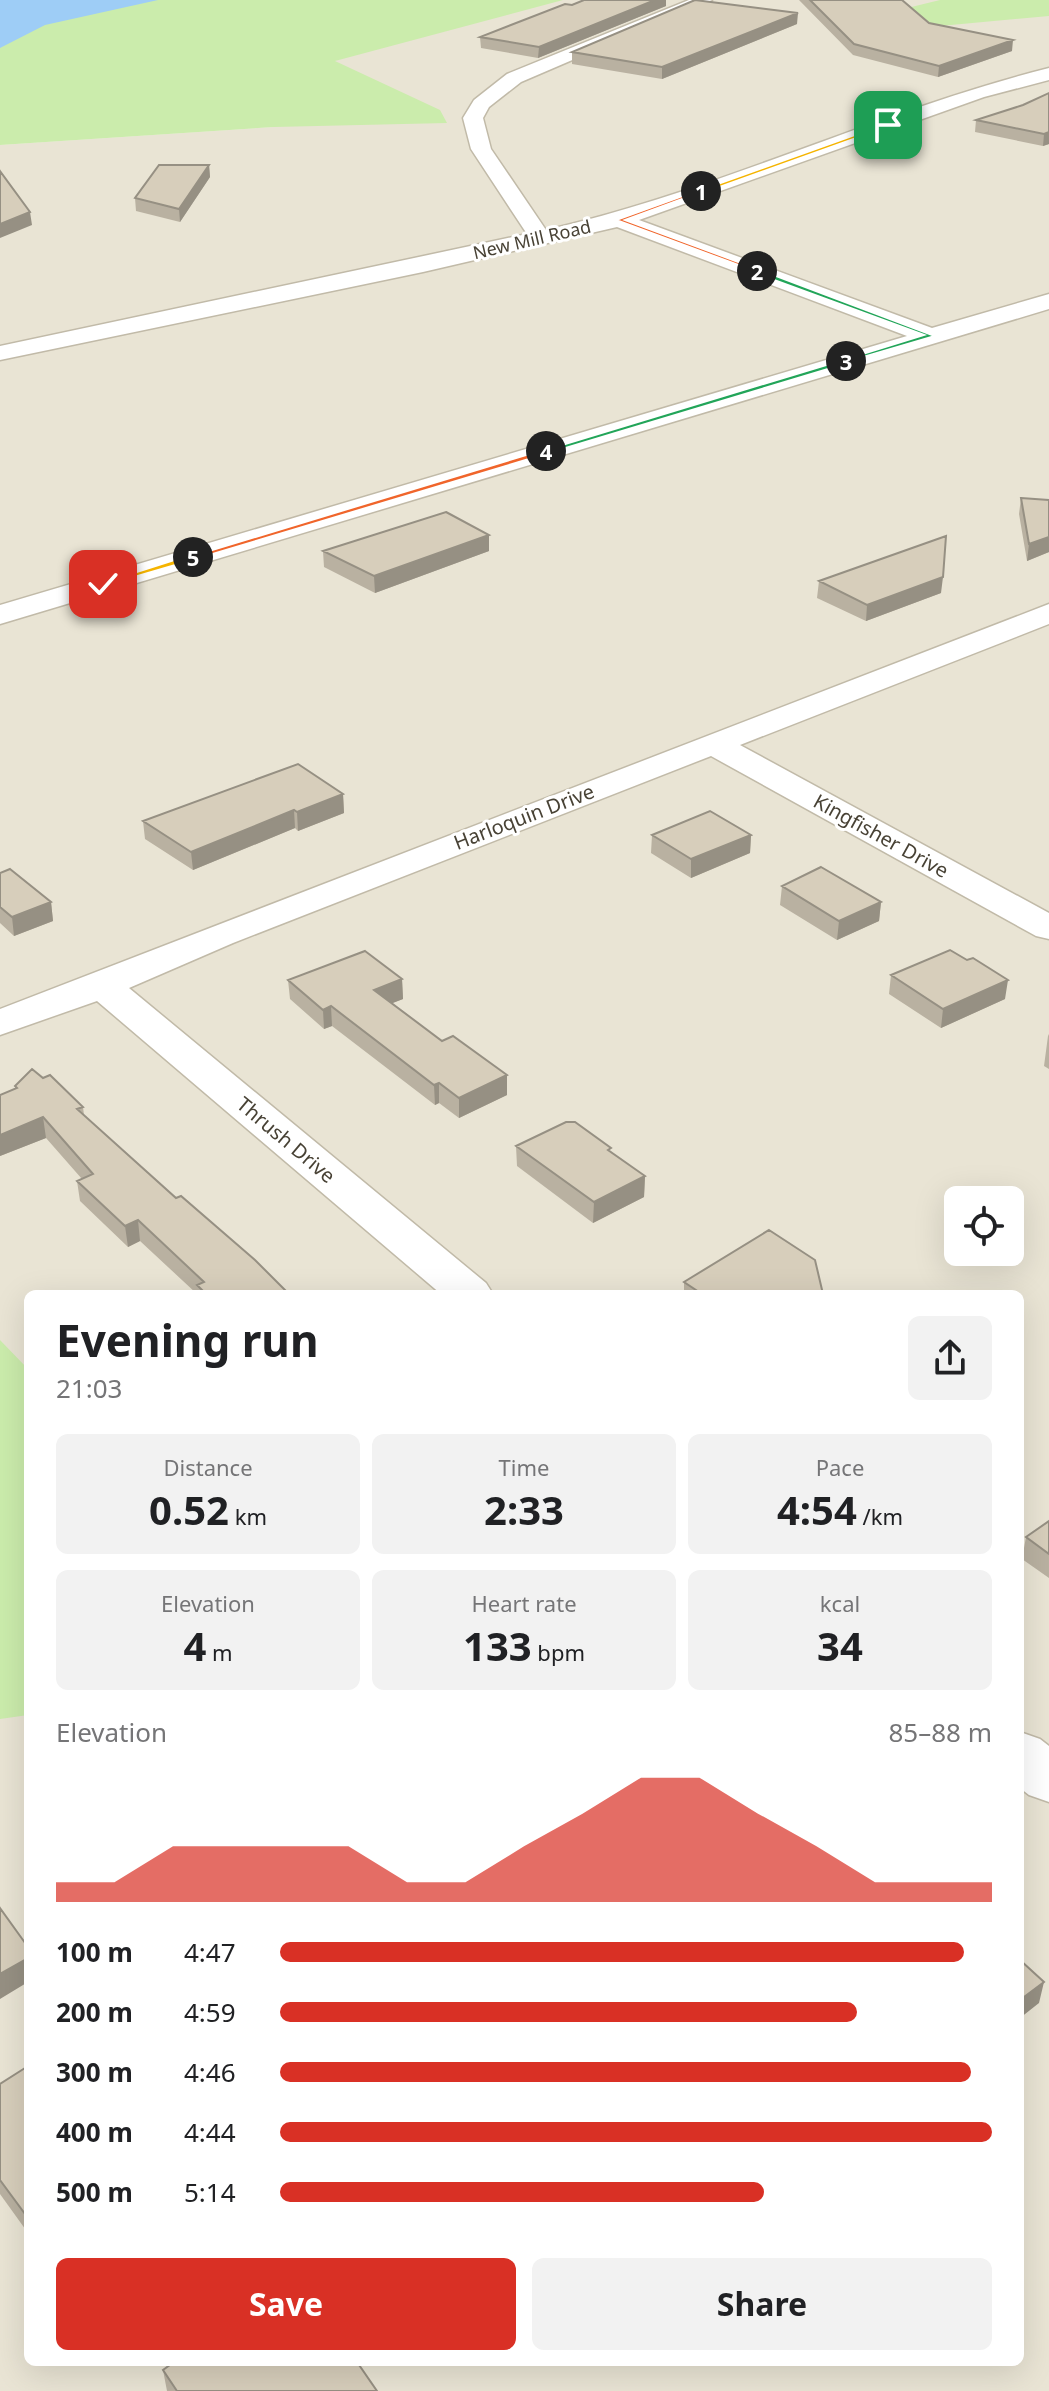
<!DOCTYPE html>
<html lang="en">
<head>
<meta charset="utf-8">
<style>
	body { margin:0; font-family:"Noto Sans",sans-serif; background:#f2f2f2; color:#202124; height:100vh; display:flex; flex-direction:column; font-size:30px; white-space:nowrap }
	* { box-sizing:border-box; margin:0 }
	p { font-size:26px; color:#757577 }
	.icon { flex:none; width:44px; height:44px; fill:none; stroke:currentColor; stroke-width:2; stroke-linecap:round; stroke-linejoin:round }
	.map { position:relative; flex:1; overflow:hidden }
	.sheet { position:absolute; left:24px; top:1290px; width:1000px; height:1076px; display:flex; flex-direction:column; background:#fff; border-radius:12px; box-shadow:0 8px 32px #0002 }
	.sheet>* { flex:none }
	.tools { position:absolute; left:944px; top:1186px; display:grid; gap:16px }
	.tools a { display:grid; place-items:center; width:80px; height:80px; border-radius:12px; background:#fff; box-shadow:0 8px 32px #0002; font-size:40px }
	.pin { position:absolute; display:grid; place-items:center; width:68px; height:68px; color:#fff; margin:-34px; border-radius:16px; box-shadow:0 4px 12px #0006 }
	.km { position:absolute; width:40px; height:40px; margin:-20px; border-radius:50%; background:#222; color:#fff; font-size:22px; line-height:40px; text-align:center }
	.round { display:grid; place-items:center; flex:none; width:84px; height:84px; border-radius:12px; background:#f2f2f2 }
	.headline { display:flex; align-items:center; justify-content:space-between; height:136px; padding:0 32px }
	h1 { font-size:44px; font-weight:700; line-height:60px }
	.metrics { display:grid; grid-template-columns:repeat(3,1fr); gap:12px; height:136px; padding:8px 32px }
	.metrics div { display:grid; align-content:center; border-radius:12px; background:#f2f2f2; text-align:center }
	.metrics b { font-size:40px; font-weight:700 }
	.metrics small { font-size:22px; font-weight:400 }
	.metrics p { font-size:22px }
	.chart { height:224px; padding:16px 32px }
	.chart p { display:flex; justify-content:space-between }
	.chart svg { width:100%; height:144px; margin-top:8px; fill:#d93025; opacity:.7 }
	.action { display:flex; gap:16px; margin-top:auto; padding:16px 32px }
	.action a { flex:1; height:92px; border-radius:12px; background:#d93025; color:#fff; font-size:32px; font-weight:700; line-height:92px; text-align:center }
	.action a+a { background:#f2f2f2; color:#202124 }
	ul { padding:0 32px; list-style:none; font-size:26px }
	li { display:grid; grid-template-columns:128px 96px 1fr; align-items:center; height:60px }
	li i { height:20px; border-radius:10px; background:#d93025 }
	.map>svg:first-child { display:block }
	.residential { fill:#e9e4d4; fill-rule:evenodd }
	.green { fill:#cbecac }
	.water { fill:#9ecdf6 }
	.lines { fill:none; stroke-linecap:round; stroke-linejoin:round }
	.street-casing { stroke:#c1baa8; stroke-width:3 }
	.street { fill:#fff; fill-rule:evenodd }
	.wall { fill:#b9b1a1 }
	.shaded-wall { fill:#969083 }
	.building { fill:#d7cebb; stroke:#969083; stroke-width:2 }
	.split-1 { fill:#f5b400; stroke:#fff; stroke-width:2 }
	.split-2 { fill:#f0652b; stroke:#fff; stroke-width:2 }
	.split-3 { fill:#22a559; stroke:#fff; stroke-width:2 }
	.split-4 { fill:#22a559; stroke:#fff; stroke-width:2 }
	.split-5 { fill:#f0652b; stroke:#fff; stroke-width:2 }
	.split-6 { fill:#f5b400; stroke:#fff; stroke-width:2 }
	.labels { text-anchor:middle; stroke-width:6; stroke-linejoin:round; paint-order:stroke }
	.far-street-label { font-size:18px; fill:#484235; stroke:#fff }
	.street-label { font-size:20px; fill:#484235; stroke:#fff }
</style>
</head>
<body>
<div class="map">
<svg width="1049" height="2391" viewBox="0 0 1049 2391">
	<rect width="100%" height="100%" fill="#f4f1e6"/>
	<path class="residential" d="M531 0H1049V2391H0V145L274 127 334 61ZM958 1200H1010V1252H958ZM28 1294H1020V2362H28Z"/>
	<path class="green" d="M0 0H563L335 61 440 110 447 123 274 127 0 145Z
		M940 0H1049V16L908 29 854 21Z
		M0 1340 28 1369V1715L0 1719Z"/>
	<path class="water" d="M0 0H158L45 25 0 48Z"/>
	<g class="lines">
		<g class="street-casing">
			<path id="street" d="M689 0H712L521 82 489 107 483 118 491 149 546 230C718 191 878 111 1049 68V80L984 97 639 220 932 328 1049 294V309L0 624V605L907 336 617 227 423 272 0 360V346L527 234 471 149 463 118 474 100 507 74Z
				M1049 604V624L740 745 1049 913V939L1036 936 711 756 233 943 129 988 486 1283 493 1294H441L97 1001 0 1035V1009Z
				M1020 1732 1040 1739 1049 1746V1802L1029 1795 1020 1788Z"/>
		</g>
		<use href="#street" class="street"/>
	</g>
	<path class="wall" d="M584 0H666V6L538 58 481 48 480 37Z
		M799 0H902L929 23 1012 51 938 77 853 55Z
		M797 24 662 79 572 64V52Z
		M1049 93V144L1043 146 975 132 976 120 1023 105Z
		M209 165 210 177 180 222 136 211 135 198Z
		M1021 498 1049 500V552L1027 561 1019 514Z
		M489 535V551L375 593 324 567 323 551Z
		M819 581 941 593 866 621 817 598Z
		M343 794 344 813 298 831 295 828 193 870 145 839 143 821Z
		M652 835H751L750 853 691 878 651 853Z
		M0 873 51 902 53 921 14 936 0 923Z
		M782 886 881 902 879 921 837 940 780 905Z
		M891 975 1005 999 941 1028 889 994Z
		M402 979 403 999 392 1003 442 1041 507 1075V1095L459 1118 439 1103 435 1105 332 1026 324 1029 290 999 288 980Z
		M1049 1034V1069L1044 1066 1048 1036Z
		M43 1078 83 1107 84 1115 176 1198 289 1294H197L140 1241 128 1247 80 1201 77 1181 82 1179 46 1138 0 1156V1095L15 1089V1086Z
		M516 1146 611 1152 645 1176 644 1197 593 1223 517 1166Z
		M684 1282 823 1294H684Z
		M1049 1521V1578L1022 1559 1026 1537Z
		M28 2072V2233L0 2194V2084Z
		M163 2370 377 2391H167Z"/>
	<path class="shaded-wall" d="M655 0H666V6L538 58 539 47Z
		M798 13 797 24 662 79V67Z
		M1013 40 1012 51 938 77 939 66Z
		M1049 132V144L1043 146 1044 134Z
		M209 165 210 177 180 222 179 209Z
		M30 212 32 225 0 238V224Z
		M489 535V551L375 593 374 576Z
		M1049 537V552L1027 561 1029 544Z
		M943 577 941 593 866 621 867 605Z
		M343 794 344 813 298 831 297 812Z
		M294 810 295 828 193 870 191 852Z
		M751 835 750 853 691 878V859Z
		M51 902 53 921 14 936 12 917Z
		M881 902 879 921 837 940 839 921Z
		M402 979 403 999 375 1010 374 990Z
		M1008 980 1005 999 941 1028 943 1009Z
		M331 1006 332 1026 324 1029 323 1010Z
		M507 1075V1095L459 1118V1098Z
		M439 1083V1103L435 1105 434 1085Z
		M43 1117 46 1138 0 1156V1135Z
		M645 1176 644 1197 593 1223 594 1202Z
		M138 1220 140 1241 128 1247 125 1226Z
		M28 1958V1982L0 1999V1974Z
		M1044 1982 1039 2003 1020 2018V2000Z"/>
	<path class="building" d="M584 0H655L539 47 480 37 565 4 572 5Z
		M695 0 798 13 662 67 572 52Z
		M810 0H902L929 23 1013 40 939 66 854 44Z
		M1049 93V132L1044 134 976 120 1023 105Z
		M159 165H209L179 209 135 198Z
		M0 171 30 212 0 224Z
		M1021 498 1049 500V537L1029 544Z
		M446 512 489 535 374 576 323 551Z
		M946 536 943 577 867 605 819 581Z
		M298 764 343 794 297 812 294 810 191 852 143 821Z
		M710 811 751 835 691 859 652 835Z
		M821 867 881 902 839 921 782 886Z
		M10 869 51 902 12 917 0 907V873Z
		M950 950 967 960 973 958 1008 980 943 1009 891 975Z
		M365 951 402 979 374 990 442 1041 453 1036 507 1075 459 1098 439 1083 434 1085 331 1006 323 1010 288 980Z
		M32 1069 43 1078 50 1075 83 1107 77 1109 176 1198 181 1196 255 1260 289 1294H206L197 1285 204 1282 138 1220 125 1226 77 1181 93 1174 43 1117 0 1135V1095L17 1088 15 1086Z
		M566 1122H575L611 1148 608 1150 645 1176 594 1202 516 1146Z
		M769 1230 815 1260 823 1294H702L684 1282Z
		M1049 1521V1554L1026 1537Z
		M0 1908 28 1947V1958L0 1974Z
		M1020 1960 1044 1982 1020 2000Z
		M25 2068 28 2072V2218L0 2180V2084Z
		M174 2362H357L377 2391H177L163 2370Z"/>
	<path class="split-1" d="M888 123 890 126 703 193 698 191Z"/>
	<path class="split-2" d="M699 190 704 191 625 220 760 270V273L616 220Z"/>
	<path class="split-3" d="M755 270H760L935 336 843 363V360L924 335 755 273Z"/>
	<path class="split-4" d="M846 359 848 363 549 453 542 451Z"/>
	<path class="split-5" d="M546 449 549 453 196 559 189 557Z"/>
	<path class="split-6" d="M193 554 196 559 107 585 99 584Z"/>
	<g class="labels">
		<g class="far-street-label">
			<text transform="translate(532 240) rotate(-13)" y="6">New Mill Road</text>
		</g>
		<g class="street-label">
			<text transform="translate(524 817) rotate(-21)" y="7">Harloquin Drive</text>
			<text transform="translate(881 836) rotate(29)" y="7">Kingfisher Drive</text>
			<text transform="translate(286 1140) rotate(40)" y="7">Thrush Drive</text>
		</g>
	</g>
</svg>
<div class="tools">
<a><svg class="icon" aria-label="locate" viewBox="0 0 24 24"><circle cx="12" cy="12" r="6"/><path d="M12 2v4M12 18v4M2 12h4M18 12h4"/></svg></a>
</div>
<div class="pin" style="left:888px;top:125px;background:#1e9e55"><svg class="icon" aria-label="arrive" viewBox="0 0 24 24"><path d="M6 21V4h12l-3 4 3 4H6"/></svg></div>
<div class="pin" style="left:103px;top:584px;background:#d93025"><svg class="icon" aria-label="check" viewBox="0 0 24 24"><path d="M5 12l5 5 9-10"/></svg></div>
<b class="km" style="left:701px;top:191px">1</b>
<b class="km" style="left:757px;top:271px">2</b>
<b class="km" style="left:846px;top:361px">3</b>
<b class="km" style="left:546px;top:451px">4</b>
<b class="km" style="left:193px;top:557px">5</b>
<section class="sheet">
<div class="headline"><div><h1>Evening run</h1><p>21:03</p></div><a class="round"><svg class="icon" aria-label="share" viewBox="0 0 24 24"><path d="M12 15V3M7 8l5-5 5 5M5 13v7h14v-7"/></svg></a></div>
<div class="metrics">
<div><p>Distance</p><b>0.52<small> km</small></b></div>
<div><p>Time</p><b>2:33</b></div>
<div><p>Pace</p><b>4:54<small> /km</small></b></div>
</div>
<div class="metrics">
<div><p>Elevation</p><b>4<small> m</small></b></div>
<div><p>Heart rate</p><b>133<small> bpm</small></b></div>
<div><p>kcal</p><b>34</b></div>
</div>
<div class="chart"><p><span>Elevation</span>85–88 m</p>
<svg viewBox="0 0 160 44" preserveAspectRatio="none"><path d="M0 44V38L10 38L20 27L30 27L40 27L50 27L60 38L70 38L80 27L90 17L100 6L110 6L120 17L130 27L140 38L150 38L160 38V44z"/></svg>
</div>
<ul>
<li><b>100 m</b>4:47<i style="width:96%"></i></li>
<li><b>200 m</b>4:59<i style="width:81%"></i></li>
<li><b>300 m</b>4:46<i style="width:97%"></i></li>
<li><b>400 m</b>4:44<i style="width:100%"></i></li>
<li><b>500 m</b>5:14<i style="width:68%"></i></li>
</ul>
<div class="action"><a>Save</a><a>Share</a></div>
</section>
</div>
</body>
</html>
